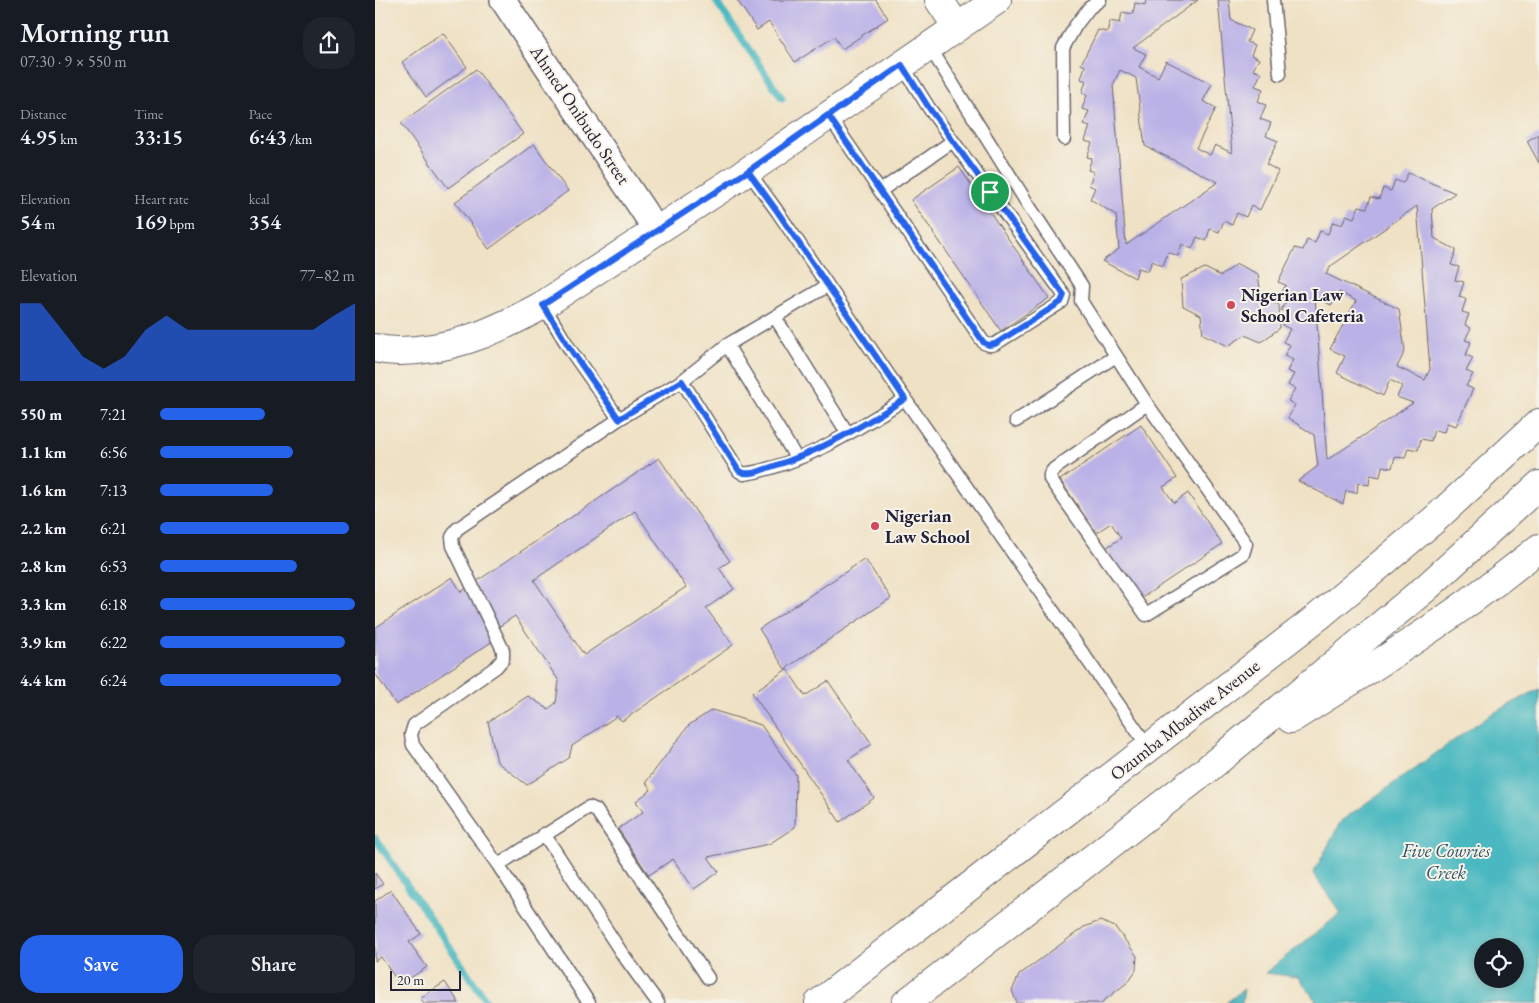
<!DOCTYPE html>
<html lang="en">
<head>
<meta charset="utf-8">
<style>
	body { margin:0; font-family:"EB Garamond",serif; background:#20242c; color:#f1f3f6; height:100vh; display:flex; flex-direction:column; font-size:19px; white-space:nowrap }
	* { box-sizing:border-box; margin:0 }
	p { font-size:16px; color:#9ea1a6 }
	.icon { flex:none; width:28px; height:28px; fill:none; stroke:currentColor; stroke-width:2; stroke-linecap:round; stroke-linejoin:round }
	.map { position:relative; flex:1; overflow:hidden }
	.details { display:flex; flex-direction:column; background:#171b24; width:375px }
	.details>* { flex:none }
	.buttons { position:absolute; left:1099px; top:938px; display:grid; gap:10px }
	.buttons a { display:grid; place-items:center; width:50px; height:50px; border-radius:50%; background:#171b24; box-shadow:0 2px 8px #0003; font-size:25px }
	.scale { position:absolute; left:15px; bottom:12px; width:71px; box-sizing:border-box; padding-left:5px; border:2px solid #22223b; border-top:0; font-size:14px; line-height:18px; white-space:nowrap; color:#22223b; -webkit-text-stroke:4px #f7f3e8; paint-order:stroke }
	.pin { position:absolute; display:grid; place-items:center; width:42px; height:42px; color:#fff; margin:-21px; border:2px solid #fff; border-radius:50%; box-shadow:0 1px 5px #0007 }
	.round { display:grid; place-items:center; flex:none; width:52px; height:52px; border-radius:20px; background:#20242c }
	.overview { display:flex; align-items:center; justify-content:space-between; height:85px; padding:0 20px }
	h1 { font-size:28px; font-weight:600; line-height:38px }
	.figures { display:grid; grid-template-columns:repeat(3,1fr); gap:8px; height:85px; padding:5px 20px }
	.figures div { display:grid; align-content:center }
	.figures b { font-size:21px; font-weight:600 }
	.figures small { font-size:14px; font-weight:400 }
	.figures p { font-size:14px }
	.chart { height:140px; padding:10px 20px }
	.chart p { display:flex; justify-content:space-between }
	.chart svg { width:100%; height:90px; margin-top:5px; fill:#2563eb; opacity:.7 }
	.primary-button { display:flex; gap:10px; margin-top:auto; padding:10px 20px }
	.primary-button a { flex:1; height:58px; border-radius:20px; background:#2563eb; color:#fff; font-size:20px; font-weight:600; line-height:58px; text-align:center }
	.primary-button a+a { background:#20242c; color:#f1f3f6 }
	ul { padding:0 20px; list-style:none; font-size:16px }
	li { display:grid; grid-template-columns:80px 60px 1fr; align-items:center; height:38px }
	li i { height:12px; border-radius:6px; background:#2563eb }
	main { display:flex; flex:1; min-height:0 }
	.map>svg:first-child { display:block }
	.water { fill:#49b8c0; stroke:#366d7e; fill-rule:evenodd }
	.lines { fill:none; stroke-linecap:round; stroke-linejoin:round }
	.stream { stroke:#49b8c0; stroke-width:7 }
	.building { fill:#bab1e7; fill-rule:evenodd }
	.lane-casing { stroke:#6a656b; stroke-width:15 }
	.street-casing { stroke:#6a656b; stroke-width:28 }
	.secondary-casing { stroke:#6a656b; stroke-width:30 }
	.highway-casing { stroke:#6a656b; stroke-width:30 }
	.lane { stroke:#fff; stroke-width:12 }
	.street { stroke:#fff; stroke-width:25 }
	.secondary { stroke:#fff; stroke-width:28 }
	.highway { stroke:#fff; stroke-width:28 }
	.route-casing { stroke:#fff; stroke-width:10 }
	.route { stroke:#2563eb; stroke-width:6 }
	.poi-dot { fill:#d1495b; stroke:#f7f3e8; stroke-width:2 }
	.labels { text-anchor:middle; stroke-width:4; stroke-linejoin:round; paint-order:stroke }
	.street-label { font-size:18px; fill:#22223b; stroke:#f7f3e8 }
	.poi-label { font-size:18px; font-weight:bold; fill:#22223b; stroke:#f7f3e8; text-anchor:start }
	.water-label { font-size:19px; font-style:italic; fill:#30566a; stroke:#f7f3e8 }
</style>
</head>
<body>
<main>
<section class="details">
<div class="overview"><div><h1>Morning run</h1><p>07:30 · 9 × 550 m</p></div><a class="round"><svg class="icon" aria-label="share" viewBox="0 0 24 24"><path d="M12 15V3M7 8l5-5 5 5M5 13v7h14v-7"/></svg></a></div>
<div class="figures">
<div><p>Distance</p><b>4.95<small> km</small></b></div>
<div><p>Time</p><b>33:15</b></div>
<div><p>Pace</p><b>6:43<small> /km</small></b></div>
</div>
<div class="figures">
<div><p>Elevation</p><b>54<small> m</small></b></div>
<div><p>Heart rate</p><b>169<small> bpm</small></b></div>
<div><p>kcal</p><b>354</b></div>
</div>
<div class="chart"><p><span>Elevation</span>77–82 m</p>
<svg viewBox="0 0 160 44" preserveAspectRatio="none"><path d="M0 44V6L10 6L20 19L30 32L40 38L50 32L60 19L70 12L80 19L90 19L100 19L110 19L120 19L130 19L140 19L150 12L160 6V44z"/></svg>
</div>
<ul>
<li><b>550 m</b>7:21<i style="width:54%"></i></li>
<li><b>1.1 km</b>6:56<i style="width:68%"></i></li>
<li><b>1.6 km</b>7:13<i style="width:58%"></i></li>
<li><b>2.2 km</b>6:21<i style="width:97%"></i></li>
<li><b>2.8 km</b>6:53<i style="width:70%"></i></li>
<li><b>3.3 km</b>6:18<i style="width:100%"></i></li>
<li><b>3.9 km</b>6:22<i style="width:95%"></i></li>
<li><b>4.4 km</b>6:24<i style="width:93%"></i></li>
</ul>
<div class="primary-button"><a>Save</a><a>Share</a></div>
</section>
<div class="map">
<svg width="1164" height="1003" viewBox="0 0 1164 1003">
	<rect width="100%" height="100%" fill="#f7f3e8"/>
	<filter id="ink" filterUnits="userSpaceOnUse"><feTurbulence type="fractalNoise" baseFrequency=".02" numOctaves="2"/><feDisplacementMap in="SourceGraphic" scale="10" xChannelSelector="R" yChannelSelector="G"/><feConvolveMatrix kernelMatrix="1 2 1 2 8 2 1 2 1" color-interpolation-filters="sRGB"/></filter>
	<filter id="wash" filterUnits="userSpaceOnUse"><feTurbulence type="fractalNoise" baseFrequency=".0096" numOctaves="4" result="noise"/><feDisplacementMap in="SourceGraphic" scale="20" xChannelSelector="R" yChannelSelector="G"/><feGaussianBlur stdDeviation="1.12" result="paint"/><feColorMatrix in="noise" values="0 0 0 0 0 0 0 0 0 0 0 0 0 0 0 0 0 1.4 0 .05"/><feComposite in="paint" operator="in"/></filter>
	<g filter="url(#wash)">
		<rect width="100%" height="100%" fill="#efe1c4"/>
		<path class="water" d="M1164 689V1003H940L941 1001 923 977 890 973 966 913 938 874 966 821 1113 716ZM1140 946V979H1108V946Z
			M869 989 867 1003H851Z"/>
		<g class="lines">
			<path class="stream" d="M340 0 407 98
				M0 838 113 1003"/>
		</g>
		<g id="blocks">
			<path class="building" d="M362 0H501L513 18 467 49 459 37 420 62 394 22 382 30Z
				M771 0H823L758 48 771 54 764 67 783 77 791 61 837 84 828 101 841 108 821 148 835 155 840 145 857 153 843 0H854L856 20 877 30 872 42 880 45 876 55 884 59 878 70 886 73 880 86 888 89 883 101 891 105 885 119 896 123 891 136 903 141 891 164 903 171 885 210 876 205 871 217 862 213 857 225 849 221 844 232 835 229 831 241 822 237 817 249 807 244 803 256 793 252 788 266 777 261 773 271 763 268 760 278 727 261 744 249 741 215 715 199 720 188 714 185 719 172 713 170 717 158 712 157 717 143 710 141 715 126 709 124 714 111 707 109 712 95 707 93 711 81 706 79 710 66 706 64 723 30 732 32 735 21 745 23 747 12 758 14 760 3 770 5ZM745 70 761 78 770 146 843 182 751 245 738 85Z
				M68 33 92 67 51 97 27 62Z
				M101 69 148 134 73 188 26 123Z
				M1164 134V163L1152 141Z
				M159 144 193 191 114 249 80 202Z
				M584 167 674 298 626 331 536 200Z
				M1033 173 1080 193 1057 209 1059 238 1081 250 1076 265 1084 267 1080 280 1089 282 1084 297 1091 299 1087 312 1094 314 1090 325 1096 328 1090 340 1096 342 1091 355 1098 358 1091 371 1098 374 1091 386 1098 389 1081 426 1072 423 1069 432 1059 430 1056 441 1046 439 1043 450 1033 448 1030 458 1020 457 1017 468 1007 466 1005 477 995 475 994 485 983 483 982 493 971 491 968 504 923 481 943 466 939 435 913 418 920 405 913 401 920 389 913 385 919 374 912 371 918 360 909 356 915 345 908 342 915 329 907 325 914 314 906 310 912 300 905 296 911 285 903 282 920 248 928 250 932 240 940 243 945 231 953 234 958 222 967 225 971 215 979 218 984 206 992 208 996 197 1004 199 1008 188 1016 191 1020 180 1028 183ZM1042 206 1055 369 1050 380 1022 367 1030 351 1024 309 951 274 956 266ZM964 292 981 301 955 349 970 356 962 373 1008 396 1015 380 1027 386 1022 397 1038 403 952 460 940 297 956 305Z
				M862 264 883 274 886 296 904 305 905 328 886 342 870 335 853 346 828 334 826 315 808 306 806 279 830 268 846 276Z
				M766 425 802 478 788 487 799 503 813 493 847 544 765 599 731 548 746 538 736 523 721 533 685 480Z
				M284 458 355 561 344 568 359 589 331 608 358 645 247 721 242 716 197 746 194 758 152 785 122 762 113 722 153 696 173 709 181 703 184 681 140 616 114 633 118 641 21 705 0 673V628L77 577 86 592ZM260 511 311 587 209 655 159 580Z
				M490 559 516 598 410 669 384 629Z
				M412 669 430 696 453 681 497 744 473 760 499 798 465 822 377 693Z
				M337 710 386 725 421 775 420 827 394 844 333 857 344 872 319 889 298 859 274 875 243 829 268 812 261 801 276 790 271 782 314 725Z
				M0 873 8 884 0 889Z
				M16 890 46 934 34 942 52 967 25 985 6 957 0 961V901Z
				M725 921 740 927 762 956 761 970 753 982 726 1003H642L637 991 644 975 709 927Z
				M70 982 84 1003H49L45 998Z"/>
		</g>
	</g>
	<g filter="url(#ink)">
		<use href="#blocks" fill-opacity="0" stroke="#6a656b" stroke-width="1"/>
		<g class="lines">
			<g class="lane-casing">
				<path id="lane" d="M898 0 905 74
					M554 46 654 206 707 286 706 301 772 404 871 544 868 554 771 615 675 479V474L679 469 772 404
					M453 115 609 343 615 345 620 344 687 302 689 295 578 141
					M689 139 688 48 701 25 714 8 725 0
					M373 171 402 211 530 399 774 748
					M505 191 578 141 554 108 527 65
					M168 305 196 351 244 419
					M400 317 473 434
					M352 345 422 459
					M307 381 364 471 369 474C428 465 480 430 530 399
					M641 421 741 356
					M169 834 246 952 283 1003
					M123 865 214 807 221 810 333 978
					M214 1003 123 865 38 745 36 735 39 725 121 667 128 659V650L78 546 77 537 82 529 244 419 307 381 352 345 452 286"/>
			</g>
			<g class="street-casing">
				<path id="street" d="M128 0 282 231"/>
			</g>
			<g class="secondary-casing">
				<path id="secondary" d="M564 0 582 27
					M0 348C15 352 26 351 42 350 88 346 128 327 168 305L373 171 622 0"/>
			</g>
			<g class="highway-casing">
				<path id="highway" d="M916 719C1001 666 1086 612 1164 548
					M444 1003 944 616 1059 520 1164 423
					M531 1003 829 772 1052 587 1164 485"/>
			</g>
			<use href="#lane" class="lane"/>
			<use href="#street" class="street"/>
			<use href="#secondary" class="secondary"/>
			<use href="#highway" class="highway"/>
		</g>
	</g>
	<g class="lines" filter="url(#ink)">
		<g class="route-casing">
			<path id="route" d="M615 192 554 108 527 65 373 171 168 305 196 350 244 419 307 381 364 471C374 477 386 470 396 467 445 452 487 426 530 399L402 211 373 171 453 115 609 343 614 345 620 344 686 302 689 295 615 192"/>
		</g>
		<use href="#route" class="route"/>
	</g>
	<g class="poi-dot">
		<circle cx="856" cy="305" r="5"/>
		<circle cx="500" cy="526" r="5"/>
	</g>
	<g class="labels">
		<g class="street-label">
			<text transform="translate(205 115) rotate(56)" y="6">Ahmed Onibudo Street</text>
			<text transform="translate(810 720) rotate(-38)" y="6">Ozumba Mbadiwe Avenue</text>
		</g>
		<g class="poi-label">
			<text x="866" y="301">Nigerian Law<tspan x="866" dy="21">School Cafeteria</tspan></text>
			<text x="510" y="522">Nigerian<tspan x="510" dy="21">Law School</tspan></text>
		</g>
		<g class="water-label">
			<text x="1071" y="857">Five Cowries<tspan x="1071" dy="22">Creek</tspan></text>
		</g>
	</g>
</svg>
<div class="buttons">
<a><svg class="icon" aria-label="locate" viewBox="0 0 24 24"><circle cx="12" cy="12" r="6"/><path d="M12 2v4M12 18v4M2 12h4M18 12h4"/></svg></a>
</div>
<div class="scale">20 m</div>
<div class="pin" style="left:615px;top:192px;background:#1e9e55"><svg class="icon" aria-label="arrive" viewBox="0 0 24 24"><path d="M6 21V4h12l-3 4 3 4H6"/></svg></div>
</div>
</main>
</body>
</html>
